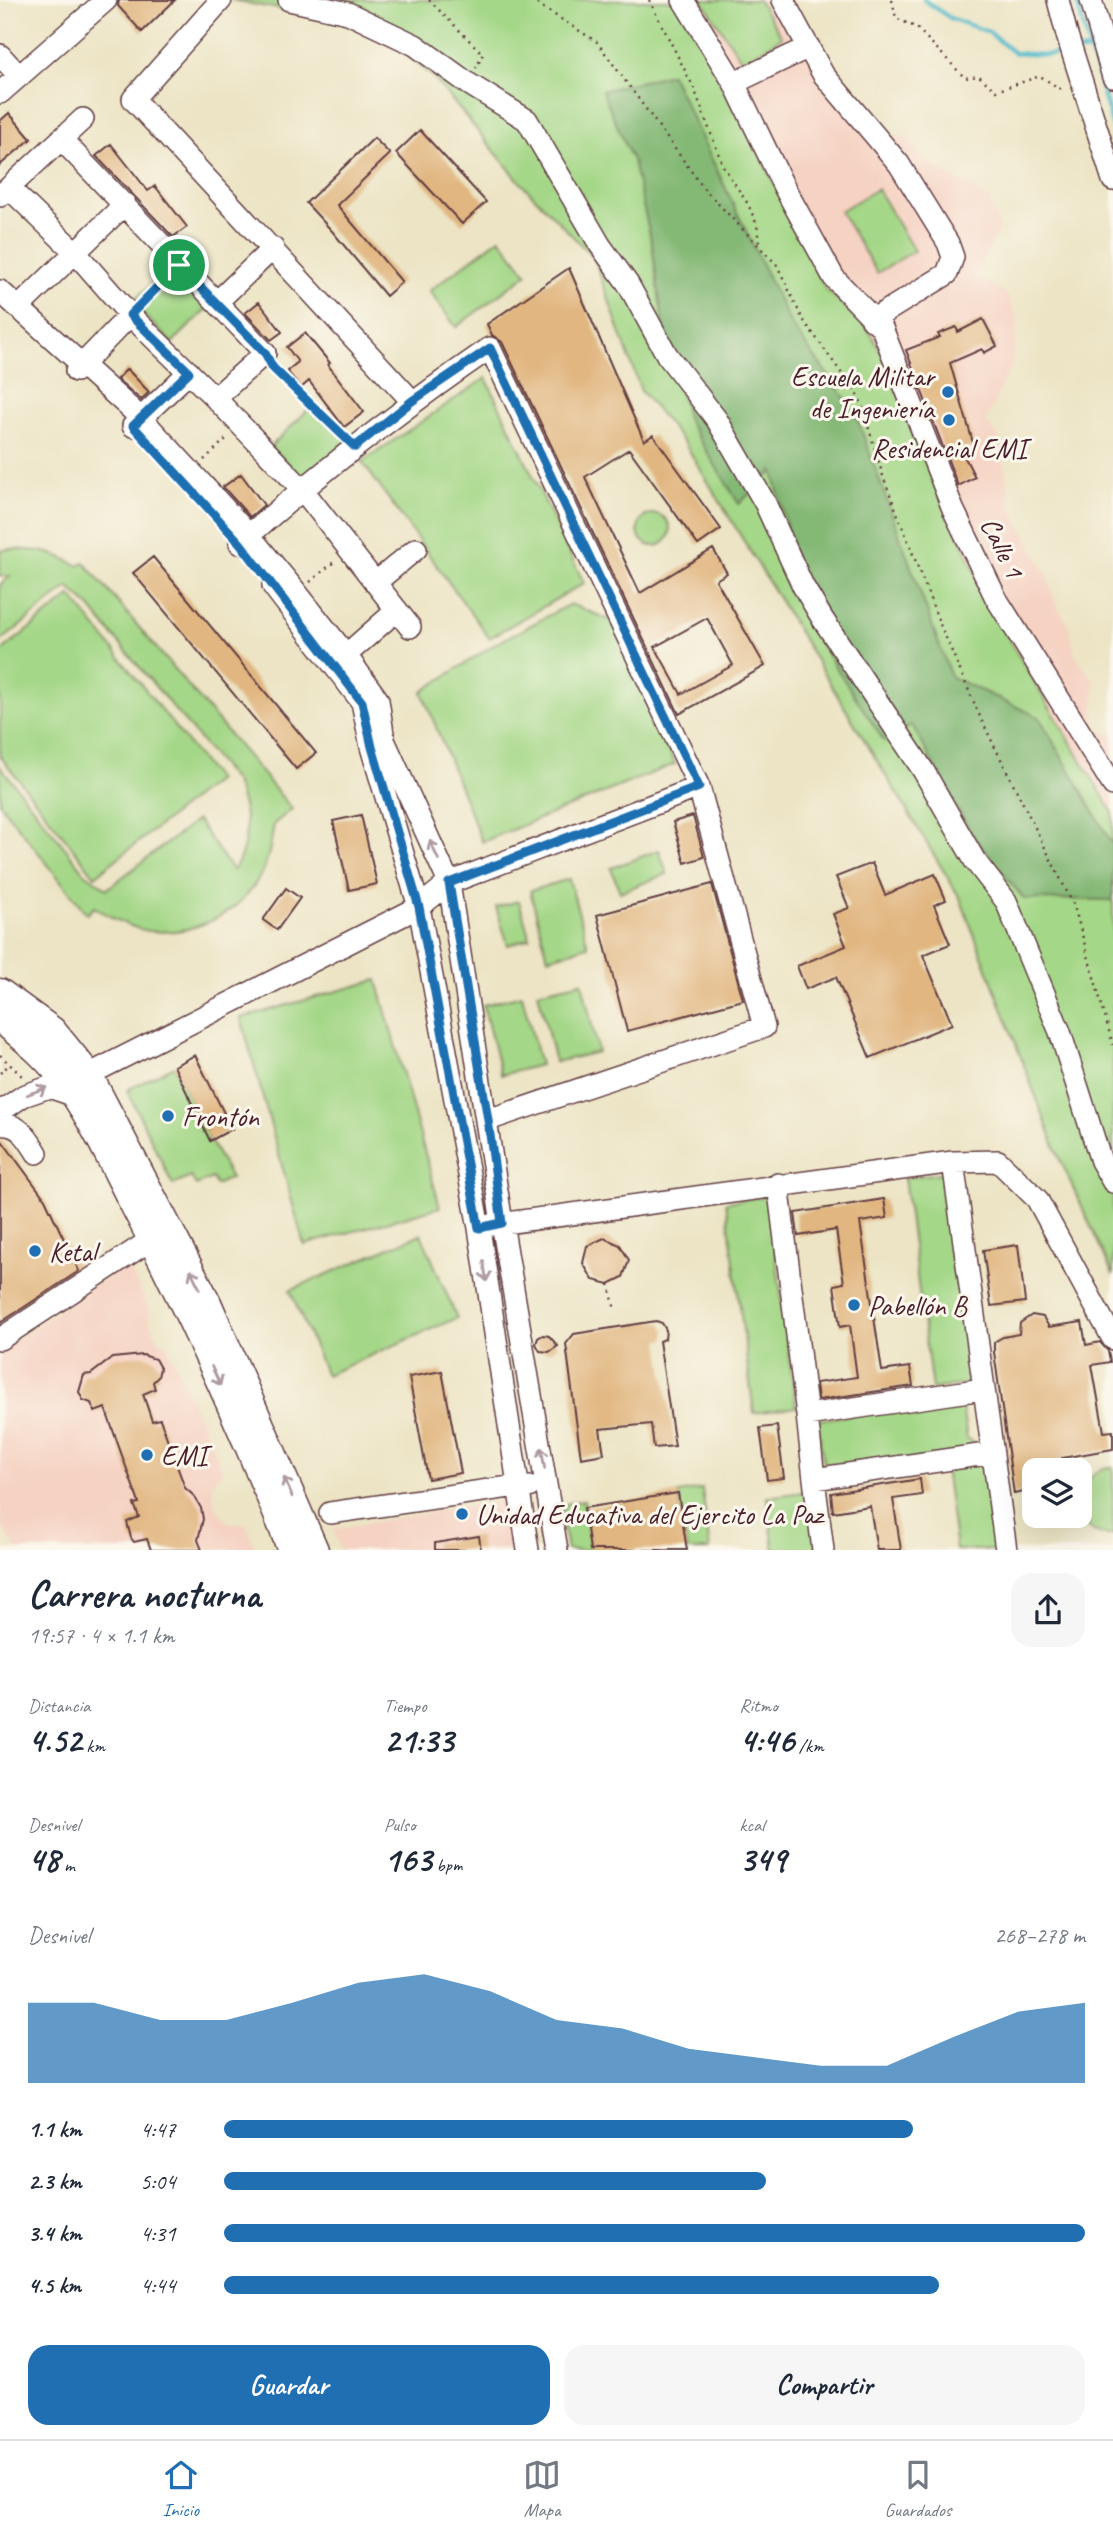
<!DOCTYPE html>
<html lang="es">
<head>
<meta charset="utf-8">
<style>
	body { margin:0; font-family:Caveat,sans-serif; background:#f6f6f7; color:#1f2937; height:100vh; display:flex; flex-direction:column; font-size:26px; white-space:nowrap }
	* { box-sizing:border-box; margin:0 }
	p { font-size:23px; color:#747a83 }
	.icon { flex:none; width:38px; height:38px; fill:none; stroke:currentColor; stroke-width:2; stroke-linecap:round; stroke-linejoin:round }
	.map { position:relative; height:1550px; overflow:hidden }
	.side { display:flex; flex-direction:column; background:#fff; flex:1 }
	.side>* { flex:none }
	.fabs { position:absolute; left:1022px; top:1458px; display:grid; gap:14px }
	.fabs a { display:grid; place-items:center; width:70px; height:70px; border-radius:14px; background:#fff; box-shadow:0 7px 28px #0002; font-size:35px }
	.pin { position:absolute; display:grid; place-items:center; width:60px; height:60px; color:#fff; margin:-30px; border:4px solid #fff; border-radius:50%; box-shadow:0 2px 7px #0007 }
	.round { display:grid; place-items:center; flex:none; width:74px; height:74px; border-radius:21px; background:#f6f6f7 }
	.summary { display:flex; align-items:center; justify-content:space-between; height:119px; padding:0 28px }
	h1 { font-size:38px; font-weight:700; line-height:52px }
	.figures { display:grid; grid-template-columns:repeat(3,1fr); gap:10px; height:119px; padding:7px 28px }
	.figures div { display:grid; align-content:center }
	.figures b { font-size:35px; font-weight:700 }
	.figures small { font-size:19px; font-weight:400 }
	.figures p { font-size:19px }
	.chart { height:196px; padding:14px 28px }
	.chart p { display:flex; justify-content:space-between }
	.chart svg { width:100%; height:126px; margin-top:7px; fill:#1f6fb2; opacity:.7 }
	.button { display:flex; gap:14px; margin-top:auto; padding:14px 28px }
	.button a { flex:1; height:80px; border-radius:21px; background:#1f6fb2; color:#fff; font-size:28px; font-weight:700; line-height:80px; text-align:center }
	.button a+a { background:#f6f6f7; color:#1f2937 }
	ul { padding:0 28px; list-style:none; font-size:23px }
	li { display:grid; grid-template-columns:112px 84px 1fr; align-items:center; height:52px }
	li i { height:18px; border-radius:9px; background:#1f6fb2 }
	.dock { display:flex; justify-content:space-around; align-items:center; height:98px; border-top:2px solid #e0e1e3; background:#fff; font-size:19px; color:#747a83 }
	.dock a { display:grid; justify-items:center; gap:4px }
	.dock .on { color:#1f6fb2 }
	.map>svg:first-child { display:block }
	.built { fill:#f5d2c2 }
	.green { fill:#a4d787; stroke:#777b59; stroke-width:2 }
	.forest { fill:#83b874; stroke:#666c50; stroke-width:2 }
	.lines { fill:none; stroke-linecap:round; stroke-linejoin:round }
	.stream { stroke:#4eb9ca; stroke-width:4.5 }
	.building { fill:#e1b680; fill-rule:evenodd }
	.minor-casing { stroke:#623d42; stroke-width:24 }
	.major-casing { stroke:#623d42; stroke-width:31 }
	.path { stroke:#623d42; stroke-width:2.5; stroke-dasharray:2 5; stroke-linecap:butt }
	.minor { stroke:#fff; stroke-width:21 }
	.major { stroke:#fff; stroke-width:28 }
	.oneway { stroke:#ae9aa0 }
	.route-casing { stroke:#fff; stroke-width:14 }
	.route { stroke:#1f6fb2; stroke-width:9 }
	.poi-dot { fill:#1f6fb2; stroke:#fbf7ec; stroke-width:2.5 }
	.labels { text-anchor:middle; stroke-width:6; stroke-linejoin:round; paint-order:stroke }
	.poi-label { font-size:28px; fill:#4a1f2b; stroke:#fbf7ec; text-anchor:start }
	.street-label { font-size:28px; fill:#4a1f2b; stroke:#fbf7ec }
</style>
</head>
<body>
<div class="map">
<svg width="1113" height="1550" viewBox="0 0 1113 1550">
	<rect width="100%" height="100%" fill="#fbf7ec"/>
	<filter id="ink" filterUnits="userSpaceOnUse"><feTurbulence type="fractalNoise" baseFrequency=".0143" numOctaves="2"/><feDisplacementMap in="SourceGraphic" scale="14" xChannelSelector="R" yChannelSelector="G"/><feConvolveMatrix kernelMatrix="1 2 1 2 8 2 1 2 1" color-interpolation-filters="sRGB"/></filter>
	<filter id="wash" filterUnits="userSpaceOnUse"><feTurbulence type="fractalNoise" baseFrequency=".00686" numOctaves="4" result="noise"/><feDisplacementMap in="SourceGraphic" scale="28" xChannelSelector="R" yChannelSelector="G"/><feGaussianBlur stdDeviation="1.57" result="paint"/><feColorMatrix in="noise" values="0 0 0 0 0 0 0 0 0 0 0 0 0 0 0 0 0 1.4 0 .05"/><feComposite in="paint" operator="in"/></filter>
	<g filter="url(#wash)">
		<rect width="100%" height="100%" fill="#ece4c4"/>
		<path class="built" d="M675 0H792L828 72 881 134 907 137 923 160 989 199 1000 228 974 276 1006 293 1018 319 1012 364 986 420 1001 441 1011 507 1046 572 1055 602 1068 624 1075 655 1095 682 1094 729 1113 736V813L991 609 868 329 825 288 725 82Z
			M127 1263 150 1310 148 1318 158 1340 166 1343 223 1470 212 1485 214 1505 227 1522 246 1524 256 1550H18L0 1525V1350Z
			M504 1500 512 1550H340L333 1529Z"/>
		<path class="green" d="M230 0H675L725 82 825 288 868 329 882 353 991 609 1113 813V1275L1059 1157 960 898 685 444 641 391 594 258 521 183 432 76 399 47 339 20Z
			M702 0H758L782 37 743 62Z
			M877 189 914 251 877 273 840 211Z
			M500 238 527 274 456 327 429 291Z
			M169 267 209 307 172 343 132 303Z
			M486 378 584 583 489 638 362 462Z
			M313 405 350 438 304 478 270 447Z
			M638 530a16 16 0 1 1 32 0a16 16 0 1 1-32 0Z
			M9 549C40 550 52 551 79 566L84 562 292 809 274 824C271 842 269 860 260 876 239 915 192 936 149 931 129 928 111 917 94 907L87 914 0 804V766L85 873 107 889 197 820 233 871C252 843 247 810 235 782L87 604 68 587 0 642V585L10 576H0V551Z
			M71 596 217 780 95 876 0 756V652Z
			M570 604 610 620 621 639 675 764 482 842 422 692 495 644Z
			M659 850 667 874 620 892 611 868Z
			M569 879 588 946 548 958 530 891Z
			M519 901 530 938 508 945 496 907Z
			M377 980 440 1207 304 1245 241 1018Z
			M582 982 598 1052 555 1062 538 992Z
			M522 995 540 1065 501 1075 483 1005Z
			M174 1066 210 1141 231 1178 216 1185 212 1178 196 1185 191 1177 173 1185 127 1090Z
			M946 1172 974 1383 932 1389 904 1178Z
			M768 1196 796 1407 754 1413 726 1202Z
			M421 1234 457 1318 326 1375 290 1290Z
			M974 1397 962 1408 967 1438 983 1450 825 1472 817 1420Z
			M985 1463 996 1550H956L945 1468Z
			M1109 1467H1113V1535C1071 1537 1065 1479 1109 1467Z
			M702 1489 710 1550H687L678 1493Z
			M809 1491 817 1550H774L767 1497Z
			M584 1500 590 1550H567L561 1515 565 1504Z"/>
		<path class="forest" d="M671 74 791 325 854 410 951 677 1039 717 1113 845V900L1024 899 972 835 912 725 884 741 812 631 773 471 739 504 688 421 662 317 652 244 633 162 602 91Z"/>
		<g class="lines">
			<path class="stream" d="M924 0 950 18 989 32 1014 53 1045 55 1065 53
				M1076 0 1113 127
				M1080 51 1090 50"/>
		</g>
		<g id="blocks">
			<path class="building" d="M119 0H175L142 32 118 6Z
				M9 113 31 139 0 165V121Z
				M420 130 486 202 462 224 396 153Z
				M374 138 390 154 337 205 402 282 386 296 332 231 306 203Z
				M111 144 148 191 155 186 187 227 173 237 96 156Z
				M569 268 644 441 653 435 721 529 698 545 629 449 585 477 640 593 713 549 727 573 716 580 765 666 679 714 502 342 492 335 487 324ZM707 618 733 665 681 694 655 647Z
				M259 302 282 332 271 340 245 313Z
				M983 319 997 346 984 353 982 349 950 363 974 446 961 450 975 477 958 486 906 350 940 337 938 334 956 327 958 332Z
				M305 333 330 363 328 365 364 412 344 427 309 381 301 388 287 371 298 362 287 347Z
				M127 369 149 392 141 400 117 379Z
				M241 474 264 505 250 517 223 487Z
				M153 557 316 753 296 769 133 573Z
				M361 815 377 884 349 890 333 821Z
				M693 816 704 857 685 863 673 822Z
				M872 863 885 895 935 874 946 900 934 905 950 944 923 955 952 1024 870 1058 836 977 806 989 797 966 846 946 833 914 849 908 836 877Z
				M712 884 743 1000 627 1031 597 915Z
				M286 888 300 898 277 930 263 920Z
				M195 1055 232 1129 210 1141 174 1066Z
				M0 1138 45 1199 79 1271 0 1323Z
				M884 1199 887 1218 860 1222 882 1371 910 1367 913 1386 818 1400 816 1383 857 1377 850 1325 840 1327 834 1285 844 1283 836 1230 798 1236 795 1213Z
				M604 1238 620 1245 629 1260 623 1277 609 1284 593 1280 583 1263 587 1246Z
				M1018 1245 1025 1302 991 1306 983 1250Z
				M1032 1315 1043 1317 1049 1327 1082 1322 1086 1345 1100 1342 1108 1351 1110 1362 1092 1365 1104 1432 1113 1431V1449L1062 1458 1064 1470H1034V1490L1014 1494 994 1352V1342L1003 1337 1019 1334 1020 1323Z
				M656 1321 662 1323 666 1330 665 1339 659 1341 675 1446 654 1448 651 1424 600 1429 604 1454 581 1458 566 1344 574 1334Z
				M543 1335 549 1336 558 1346 549 1352 540 1351 536 1344 538 1338Z
				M143 1355 155 1359 160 1368 158 1377 153 1382 155 1389 143 1394 152 1421 160 1419 185 1488 194 1496 201 1508 203 1519 198 1540 202 1550H151L147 1539 134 1542 131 1538 127 1522 139 1517 134 1504 139 1503 105 1408 95 1412 91 1403 83 1400 79 1392 84 1375 91 1374 112 1358Z
				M442 1371 461 1473 428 1479 409 1377Z
				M777 1426 784 1478 767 1480 760 1428Z
				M920 1479 922 1495 893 1499 901 1550H877L870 1506 833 1512 831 1493Z
				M678 1493 687 1550H590L584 1508Z
				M479 1536 481 1550H435V1543Z"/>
		</g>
	</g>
	<g filter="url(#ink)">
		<use href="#blocks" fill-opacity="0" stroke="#623d42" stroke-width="2"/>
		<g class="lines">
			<g class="minor-casing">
				<path id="minor" d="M221 0 133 99 412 401
					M289 0 348 13 415 45 469 84 527 120 600 245 628 284 667 355 717 420 765 503 803 586 822 618 923 770 975 861 1006 901 1060 1032 1101 1161 1113 1182
					M683 0 734 83 783 185 834 278 882 328 953 509 996 598 1113 785
					M783 0 823 74 899 164 948 243 953 257 947 274 872 320
					M1058 0 1067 35 1113 180
					M1091 0 1113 77
					M0 55 19 76
					M734 83 809 47
					M0 93 106 0
					M61 139 265 353 215 398
					M9 188 75 252 130 315 215 398 302 489 410 627
					M0 196 83 119
					M0 291 141 418 191 472 249 535 297 593 346 655 378 700 384 740 449 883 502 1223 557 1550
					M217 302 273 248
					M19 307 125 204
					M76 371 130 315
					M133 426 189 372
					M240 543C321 472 401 409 490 348L699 787 764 1027 488 1120
					M375 583 416 549
					M273 586 362 702 371 747 419 907 479 1228 528 1550
					M346 655 397 610
					M88 1075 419 907 449 883 699 787
					M0 1112 23 1096 49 1087 76 1096
					M0 1125C19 1122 28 1139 37 1153
					M953 1162 1006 1550
					M778 1184 807 1415
					M491 1225 953 1162 998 1161 1037 1199 1113 1339
					M0 1339 152 1239
					M983 1389 807 1415 814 1479 993 1453
					M814 1479 823 1550
					M330 1513 517 1486 529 1487"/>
			</g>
			<g class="major-casing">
				<path id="major" d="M0 993 52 1031 88 1075 207 1303 314 1550
					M0 1018C26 1039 53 1061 71 1089 96 1125 115 1167 135 1206 193 1317 246 1433 292 1550"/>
			</g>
			<path class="path" d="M429 0 483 54 476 68
				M531 0 597 42 705 190 777 265 802 318 860 399 883 476 939 622 982 721 1074 906 1113 1045
				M649 0 694 88 723 166 748 204 757 225 759 244
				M892 0 896 18 917 28 965 78 979 76 996 91 1040 76 1065 92
				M142 303 167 277
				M273 368 342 434
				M204 460 227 438
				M310 582 335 561
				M0 1055 23 1077
				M0 1073 10 1064
				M609 1284 615 1310"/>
			<use href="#minor" class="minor"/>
			<use href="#major" class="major"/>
		</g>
		<defs><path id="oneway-shaft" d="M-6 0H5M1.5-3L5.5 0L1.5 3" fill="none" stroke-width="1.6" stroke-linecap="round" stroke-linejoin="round" transform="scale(1.75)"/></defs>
		<g class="oneway">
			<use href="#oneway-shaft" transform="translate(434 850) rotate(-115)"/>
			<use href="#oneway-shaft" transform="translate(37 1091) rotate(-21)"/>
			<use href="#oneway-shaft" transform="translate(485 1271) rotate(81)"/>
			<use href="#oneway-shaft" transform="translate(195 1279) rotate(-116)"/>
			<use href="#oneway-shaft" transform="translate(216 1376) rotate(65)"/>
			<use href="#oneway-shaft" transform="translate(543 1458) rotate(-99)"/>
			<use href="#oneway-shaft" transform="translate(288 1487) rotate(-113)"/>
		</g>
	</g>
	<g class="lines" filter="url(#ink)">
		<g class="route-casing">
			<path id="route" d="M179 265 265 353 273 368 355 447 412 401 490 348 699 787 449 883 488 1120 502 1223 479 1228 419 907 372 747 362 702 240 543 133 426 189 372 130 315Z"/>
		</g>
		<use href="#route" class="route"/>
	</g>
	<g class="poi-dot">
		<circle cx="948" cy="392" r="7"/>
		<circle cx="949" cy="420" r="7"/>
		<circle cx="168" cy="1116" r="7"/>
		<circle cx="35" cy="1251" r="7"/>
		<circle cx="854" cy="1305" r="7"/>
		<circle cx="147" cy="1455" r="7"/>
		<circle cx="462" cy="1514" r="7"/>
	</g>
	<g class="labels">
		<g class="poi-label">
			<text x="934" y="386" text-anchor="end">Escuela Militar<tspan x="934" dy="32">de Ingeniería</tspan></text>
			<text x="949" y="458" text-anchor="middle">Residencial EMI</text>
			<text x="182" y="1126">Frontón</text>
			<text x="49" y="1261">Ketal</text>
			<text x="868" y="1315">Pabellón B</text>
			<text x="161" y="1465">EMI</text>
			<text x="476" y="1524">Unidad Educativa del Ejercito La Paz</text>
		</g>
		<g class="street-label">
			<text transform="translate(1003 547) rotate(64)" y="10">Calle 1</text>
		</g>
	</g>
</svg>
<div class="fabs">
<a><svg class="icon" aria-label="layers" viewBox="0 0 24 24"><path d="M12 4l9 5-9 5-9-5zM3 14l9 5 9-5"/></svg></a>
</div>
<div class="pin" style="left:179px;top:265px;background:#1e9e55"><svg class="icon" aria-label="arrive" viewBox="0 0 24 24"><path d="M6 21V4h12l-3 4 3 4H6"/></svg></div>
</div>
<section class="side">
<div class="summary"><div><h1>Carrera nocturna</h1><p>19:57 · 4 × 1.1 km</p></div><a class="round"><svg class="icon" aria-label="share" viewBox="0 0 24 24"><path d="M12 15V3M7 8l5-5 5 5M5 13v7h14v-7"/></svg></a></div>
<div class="figures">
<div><p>Distancia</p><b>4.52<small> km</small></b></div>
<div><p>Tiempo</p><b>21:33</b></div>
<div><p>Ritmo</p><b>4:46<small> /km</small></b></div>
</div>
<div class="figures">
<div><p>Desnivel</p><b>48<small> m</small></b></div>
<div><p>Pulso</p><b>163<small> bpm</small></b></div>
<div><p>kcal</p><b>349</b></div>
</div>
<div class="chart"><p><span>Desnivel</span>268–278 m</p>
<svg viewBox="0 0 160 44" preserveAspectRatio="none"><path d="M0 44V16L10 16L20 22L30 22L40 16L50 9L60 6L70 12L80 22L90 25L100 32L110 35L120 38L130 38L140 28L150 19L160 16V44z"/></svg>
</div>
<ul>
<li><b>1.1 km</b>4:47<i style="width:80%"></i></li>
<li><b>2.3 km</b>5:04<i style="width:63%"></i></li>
<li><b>3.4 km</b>4:31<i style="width:100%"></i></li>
<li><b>4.5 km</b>4:44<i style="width:83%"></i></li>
</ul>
<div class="button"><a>Guardar</a><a>Compartir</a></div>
</section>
<nav class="dock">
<a class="on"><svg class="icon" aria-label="home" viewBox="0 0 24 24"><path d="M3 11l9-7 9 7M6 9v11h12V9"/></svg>Inicio</a>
<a><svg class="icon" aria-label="map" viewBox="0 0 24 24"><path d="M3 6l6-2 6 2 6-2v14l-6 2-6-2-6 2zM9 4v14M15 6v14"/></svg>Mapa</a>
<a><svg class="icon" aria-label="saved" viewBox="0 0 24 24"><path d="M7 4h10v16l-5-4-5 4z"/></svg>Guardados</a>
</nav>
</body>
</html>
